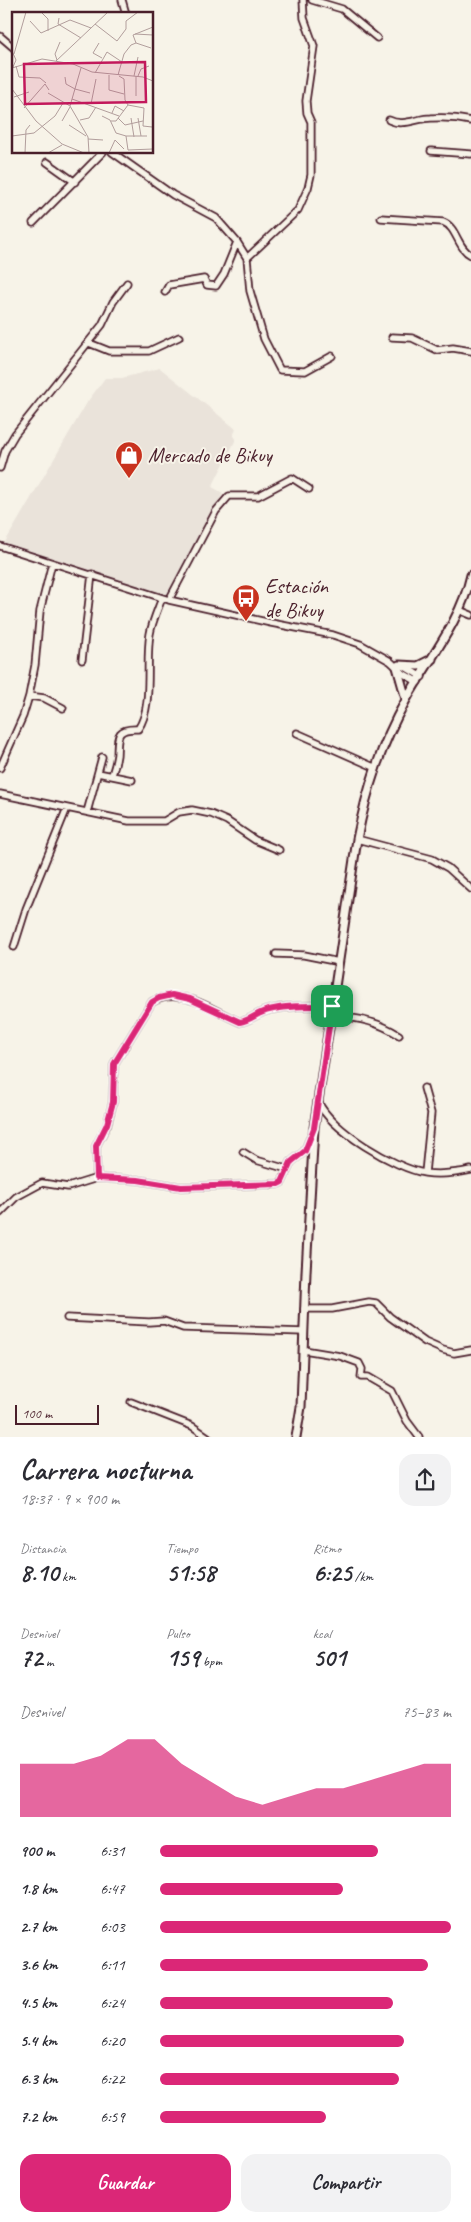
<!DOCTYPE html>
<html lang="es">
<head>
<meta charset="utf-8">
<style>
	body { margin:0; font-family:Caveat,sans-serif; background:#f2f2f3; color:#2b2b33; height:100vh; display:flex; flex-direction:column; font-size:19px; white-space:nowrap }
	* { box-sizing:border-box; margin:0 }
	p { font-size:16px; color:#7c7c81 }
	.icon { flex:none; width:28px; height:28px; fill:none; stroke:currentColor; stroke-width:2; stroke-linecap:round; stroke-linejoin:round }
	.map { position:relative; height:1437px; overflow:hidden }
	.panel { display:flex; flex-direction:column; background:#fff; flex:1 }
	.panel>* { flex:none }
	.scale { position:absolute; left:15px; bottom:12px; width:84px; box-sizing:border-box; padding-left:5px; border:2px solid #4a1f2b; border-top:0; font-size:14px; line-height:18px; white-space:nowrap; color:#4a1f2b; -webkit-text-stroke:4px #f7f3e8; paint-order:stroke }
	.pin { position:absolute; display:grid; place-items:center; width:42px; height:42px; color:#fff; margin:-21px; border-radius:10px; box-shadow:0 2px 8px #0006 }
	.round { display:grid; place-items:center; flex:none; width:52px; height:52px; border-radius:15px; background:#f2f2f3 }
	.overview { display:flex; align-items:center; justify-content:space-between; height:85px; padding:0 20px }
	h1 { font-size:28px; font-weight:800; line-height:38px }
	.stats { display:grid; grid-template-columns:repeat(3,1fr); gap:8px; height:85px; padding:5px 20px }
	.stats div { display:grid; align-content:center }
	.stats b { font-size:25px; font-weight:800 }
	.stats small { font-size:14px; font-weight:400 }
	.stats p { font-size:14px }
	.chart { height:140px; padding:10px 20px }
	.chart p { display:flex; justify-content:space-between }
	.chart svg { width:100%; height:90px; margin-top:5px; fill:#db2777; opacity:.7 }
	.primary-button { display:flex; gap:10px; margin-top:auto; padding:10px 20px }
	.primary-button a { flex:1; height:58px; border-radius:15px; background:#db2777; color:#fff; font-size:20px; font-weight:800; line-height:58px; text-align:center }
	.primary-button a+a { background:#f2f2f3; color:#2b2b33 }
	ul { padding:0 20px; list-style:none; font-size:16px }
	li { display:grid; grid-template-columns:80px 60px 1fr; align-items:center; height:38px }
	li i { height:12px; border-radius:6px; background:#db2777 }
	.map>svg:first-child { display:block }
	.built { fill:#eae3da }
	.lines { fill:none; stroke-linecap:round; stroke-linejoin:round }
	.minor-casing { stroke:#4a1f2b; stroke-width:9 }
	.major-casing { stroke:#4a1f2b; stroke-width:11 }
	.minor { stroke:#f7f3e8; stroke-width:5.5 }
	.major { stroke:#f7f3e8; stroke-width:7 }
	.route-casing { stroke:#fff; stroke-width:10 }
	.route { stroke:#db2777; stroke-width:6 }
	.labels { text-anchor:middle; stroke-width:4; stroke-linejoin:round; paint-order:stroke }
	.poi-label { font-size:21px; fill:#4a1f2b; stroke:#f7f3e8; text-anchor:start }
	.inset-road { fill:none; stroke:#b29e9c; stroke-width:1 }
	.view { fill:#c2185b; fill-opacity:0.15; stroke:#c2185b; stroke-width:2.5 }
	.inset-edge { fill:none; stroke:#4a1f2b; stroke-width:2.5 }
</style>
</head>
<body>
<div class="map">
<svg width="471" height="1437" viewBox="0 0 471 1437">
	<rect width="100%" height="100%" fill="#f7f3e8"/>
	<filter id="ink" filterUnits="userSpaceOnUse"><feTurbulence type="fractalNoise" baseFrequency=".02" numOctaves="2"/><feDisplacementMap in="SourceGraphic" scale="10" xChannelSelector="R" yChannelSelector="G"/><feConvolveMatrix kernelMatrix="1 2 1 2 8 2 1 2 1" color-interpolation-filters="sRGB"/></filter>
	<g filter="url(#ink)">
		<path class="built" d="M160 368 236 429 233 436 236 439 212 487 223 493 169 598 4 544 88 401 105 378H122Z"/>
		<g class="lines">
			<g class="minor-casing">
				<path id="minor" d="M122 0 126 14
					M312 0 342 9 377 38
					M0 36 14 48
					M389 120C403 127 417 118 431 118 445 117 458 118 471 121
					M431 151 471 154
					M112 152 173 195 216 218 237 242 224 274 216 286 207 285 204 279 169 285 165 292
					M47 162 75 182
					M381 218 443 222C457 227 457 248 471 255
					M33 223 103 152
					M237 242 247 258 250 291 264 339 280 370 305 371 332 356
					M247 258 298 210 308 188 311 175V122L307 113 306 101 314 46 304 18 303 0
					M392 337 412 338 437 350 453 348 471 351
					M89 343 109 351H149L179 337
					M0 468 5 451 15 434 102 325 113 302 127 283
					M0 546 169 600 271 623 333 635 360 644 390 661 404 674 418 682
					M169 600 216 511 229 496H258L292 478 309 489
					M459 610 471 615
					M82 660 92 574
					M405 667 422 677
					M29 696 44 698 63 708
					M297 733 374 767
					M0 768 23 716 29 696 35 665 40 611 52 563
					M98 773 132 780
					M112 775C114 769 116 762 117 755 118 737 115 728 138 729 154 707 145 661 150 634 152 622 158 609 162 598
					M0 794 129 821H164L179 812 192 810 211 814 227 821 255 840 279 850
					M87 812 102 757
					M357 839 432 859 448 868 471 889
					M14 947 26 909 67 808
					M276 954 304 955 339 962
					M331 1017C355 1016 379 1022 399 1035
					M424 1088 431 1113 425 1173
					M318 1101C329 1129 396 1169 425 1173 439 1175 457 1173 471 1170
					M243 1152 256 1160 287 1169
					M97 1178 96 1146 107 1125 113 1102 114 1064 152 1002C181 985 213 1011 240 1022 250 1021 258 1012 269 1010 289 1005 312 1006 332 1006
					M0 1213 16 1197 42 1183 68 1187 97 1178 138 1180 181 1187 278 1184 282 1182 291 1162 305 1151 312 1133
					M304 1309H332L369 1302 376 1303 390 1317 425 1342 443 1350 454 1353 471 1350
					M67 1318 149 1322 164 1321 183 1328 304 1332
					M304 1350 340 1356 359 1363 362 1369 361 1377H368L392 1391 407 1421 419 1437
					M131 1402 192 1426 208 1437"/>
			</g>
			<g class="major-casing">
				<path id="major" d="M399 665 418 666 432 659
					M397 667 406 699
					M296 1437 301 1407 306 1272 314 1128 357 839C367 788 381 745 406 700 429 659 461 621 471 575"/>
			</g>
			<use href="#minor" class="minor"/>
			<use href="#major" class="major"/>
		</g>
	</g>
	<g class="lines" filter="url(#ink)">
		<g class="route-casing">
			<path id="route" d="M172 995 190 999 240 1022C250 1021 258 1012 269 1010 289 1005 312 1006 332 1006L314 1128 305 1151 291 1162 282 1182 278 1184 181 1187 138 1180 97 1178 96 1146 107 1124 113 1102 114 1064 152 1002 159 998Z"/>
		</g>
		<use href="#route" class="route"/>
	</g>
	<defs>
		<g id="shop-pin" transform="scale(1.4375)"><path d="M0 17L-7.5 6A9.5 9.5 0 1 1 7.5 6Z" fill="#c8321e" stroke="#f7f3e8"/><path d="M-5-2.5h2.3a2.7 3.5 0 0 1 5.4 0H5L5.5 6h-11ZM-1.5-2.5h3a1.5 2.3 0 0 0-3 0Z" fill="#fff"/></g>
		<g id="bus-pin" transform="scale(1.4375)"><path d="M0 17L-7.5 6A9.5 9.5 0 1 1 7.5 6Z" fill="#c8321e" stroke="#f7f3e8"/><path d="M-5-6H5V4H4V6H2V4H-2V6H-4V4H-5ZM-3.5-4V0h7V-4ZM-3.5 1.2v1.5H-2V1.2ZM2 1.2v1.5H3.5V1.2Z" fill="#fff"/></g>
	</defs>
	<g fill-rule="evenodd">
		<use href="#shop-pin" x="129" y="455"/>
		<use href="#bus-pin" x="246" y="598"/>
	</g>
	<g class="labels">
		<g class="poi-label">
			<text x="148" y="462">Mercado de Bikuy</text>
			<text x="265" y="593">Estación<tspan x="265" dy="24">de Bikuy</tspan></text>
		</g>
	</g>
	<g transform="translate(12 12)">
		<rect width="141" height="141" fill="#f7f3e8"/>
		<path class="inset-road" d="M29 0 36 7V19M47 6 46 12 69 26M18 9 29 21 58 8 79 16M83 12 105 29 114 17V9L126 0M123 22 141 23M87 31 81 41 90 46M124 31 121 23 141 15M0 39 4 48 1 55M2 42 14 0M45 48 43 42 48 30M44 49 96 0M4 54 7 65 28 66 34 71M0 56 30 47 61 52 80 60 131 65 141 69M69 56 58 94 76 125 77 141M83 61 95 40 110 50M97 63V78L112 82M106 63 112 42 119 33 124 31 139 36M107 64 112 67 113 88 116 93 132 96 131 114 140 115M122 64 126 45M126 64 129 57 137 54M53 65 54 72 63 77M0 77 24 109 50 132 72 141M63 77 78 81M36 81 58 94M124 84V64M2 85 17 80M60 87 107 104M79 92 84 67M12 96 33 72 37 78M100 101 103 94 112 99M90 104 98 108 104 121 114 124 116 138M106 106 113 113 131 109M119 106 122 125M126 106 129 124M68 108 77 106 84 95M50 109 58 95M99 109H104L116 93M57 113 74 124M0 124 22 121 43 104 51 91M114 124H135M76 127 91 128M116 138 141 137M13 141 14 118 18 113M36 141 50 133M97 141 103 128 112 137"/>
		<path class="view" d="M133 50 134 90 13 92 12 52Z"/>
		<rect width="141" height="141" class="inset-edge"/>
	</g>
</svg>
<div class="scale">100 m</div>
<div class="pin" style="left:332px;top:1006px;background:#1e9e55"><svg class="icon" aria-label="arrive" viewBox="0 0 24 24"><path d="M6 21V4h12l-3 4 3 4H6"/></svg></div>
</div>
<section class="panel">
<div class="overview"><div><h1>Carrera nocturna</h1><p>18:37 · 9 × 900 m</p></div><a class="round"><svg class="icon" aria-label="share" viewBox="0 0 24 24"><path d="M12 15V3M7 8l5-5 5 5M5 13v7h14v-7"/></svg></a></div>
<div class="stats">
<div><p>Distancia</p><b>8.10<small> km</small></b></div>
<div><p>Tiempo</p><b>51:58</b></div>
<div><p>Ritmo</p><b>6:25<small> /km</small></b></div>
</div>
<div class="stats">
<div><p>Desnivel</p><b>72<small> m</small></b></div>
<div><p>Pulso</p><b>159<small> bpm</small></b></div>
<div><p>kcal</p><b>501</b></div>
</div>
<div class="chart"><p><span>Desnivel</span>75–83 m</p>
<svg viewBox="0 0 160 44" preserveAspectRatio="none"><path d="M0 44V18L10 18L20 18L30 14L40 6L50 6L60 18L70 26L80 34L90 38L100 34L110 30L120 30L130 26L140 22L150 18L160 18V44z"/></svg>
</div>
<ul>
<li><b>900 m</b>6:31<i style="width:75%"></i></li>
<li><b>1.8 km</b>6:47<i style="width:63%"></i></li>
<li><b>2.7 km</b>6:03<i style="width:100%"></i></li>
<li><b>3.6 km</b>6:11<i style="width:92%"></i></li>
<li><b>4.5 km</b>6:24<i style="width:80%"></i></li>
<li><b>5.4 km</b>6:20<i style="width:84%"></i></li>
<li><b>6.3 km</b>6:22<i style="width:82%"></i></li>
<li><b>7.2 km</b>6:59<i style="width:57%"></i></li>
</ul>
<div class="primary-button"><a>Guardar</a><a>Compartir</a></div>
</section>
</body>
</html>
